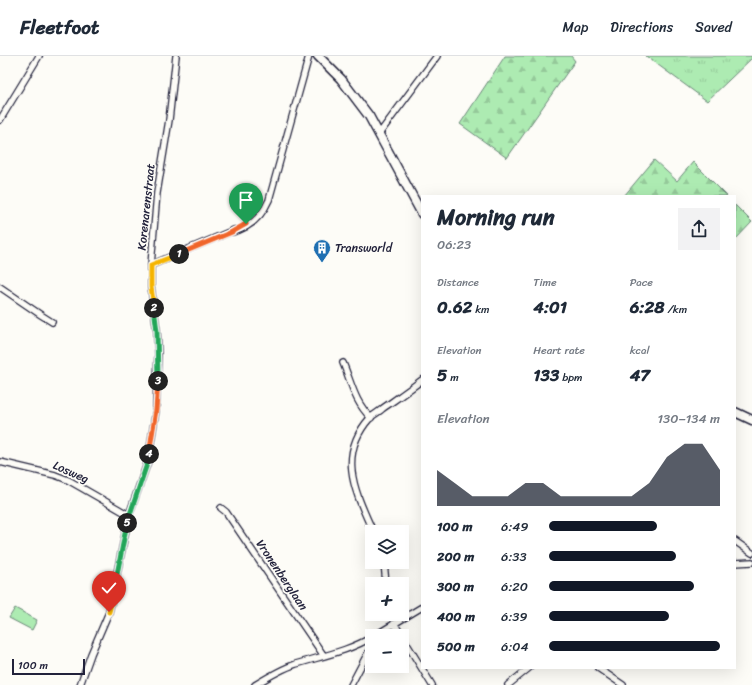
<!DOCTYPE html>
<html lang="en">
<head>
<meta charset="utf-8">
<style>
	body { margin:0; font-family:Sriracha,sans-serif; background:#f2f2f3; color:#1f2937; height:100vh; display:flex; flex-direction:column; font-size:15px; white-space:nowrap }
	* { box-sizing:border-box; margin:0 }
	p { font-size:13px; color:#747a83 }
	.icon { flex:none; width:22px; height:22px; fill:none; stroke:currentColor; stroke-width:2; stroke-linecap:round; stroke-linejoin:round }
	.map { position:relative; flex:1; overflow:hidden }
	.drawer { position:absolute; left:421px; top:139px; width:315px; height:474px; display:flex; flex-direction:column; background:#fff; border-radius:0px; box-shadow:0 4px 16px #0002 }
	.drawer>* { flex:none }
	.buttons { position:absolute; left:365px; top:469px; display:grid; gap:8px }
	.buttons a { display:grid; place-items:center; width:44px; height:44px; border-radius:0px; background:#fff; box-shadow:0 4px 16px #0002; font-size:20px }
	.scale { position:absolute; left:12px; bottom:10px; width:73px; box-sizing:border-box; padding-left:4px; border:2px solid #22223b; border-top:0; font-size:11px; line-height:14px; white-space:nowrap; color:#22223b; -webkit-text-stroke:3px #fdfcf7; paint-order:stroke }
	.pin { position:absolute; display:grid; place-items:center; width:34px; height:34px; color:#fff; margin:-41px -17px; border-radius:50% 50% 50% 0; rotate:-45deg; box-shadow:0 0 4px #0007 }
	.pin .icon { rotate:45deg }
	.km { position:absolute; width:20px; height:20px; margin:-10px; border-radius:50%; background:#222; color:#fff; font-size:11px; line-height:20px; text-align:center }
	.round { display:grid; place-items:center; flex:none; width:42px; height:42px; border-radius:0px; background:#f2f2f3 }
	.overview { display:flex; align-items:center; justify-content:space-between; height:68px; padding:0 16px }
	h1 { font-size:22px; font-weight:800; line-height:30px }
	.stats { display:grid; grid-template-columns:repeat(3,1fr); gap:6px; height:68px; padding:4px 16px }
	.stats div { display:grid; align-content:center }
	.stats b { font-size:17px; font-weight:800 }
	.stats small { font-size:11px; font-weight:400 }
	.stats p { font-size:11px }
	.chart { height:112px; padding:8px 16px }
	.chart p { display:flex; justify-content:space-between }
	.chart svg { width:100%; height:72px; margin-top:4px; fill:#111827; opacity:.7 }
	ul { padding:0 16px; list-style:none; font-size:13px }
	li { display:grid; grid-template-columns:64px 48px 1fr; align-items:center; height:30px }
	li i { height:10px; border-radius:5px; background:#111827 }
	header { display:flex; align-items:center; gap:24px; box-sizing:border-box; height:56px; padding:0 20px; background:#fff; border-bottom:1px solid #e0e1e3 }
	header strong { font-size:19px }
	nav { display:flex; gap:22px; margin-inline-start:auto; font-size:14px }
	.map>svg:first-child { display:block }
	.grass { fill:url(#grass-tufts); stroke:#688676 }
	.forest { fill:url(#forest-firs); stroke:#688676 }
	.park { fill:#adebb2; stroke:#688676 }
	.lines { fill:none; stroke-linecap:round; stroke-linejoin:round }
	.street-casing { stroke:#22223b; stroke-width:8 }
	.secondary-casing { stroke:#22223b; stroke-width:11 }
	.street { stroke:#fdfcf7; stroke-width:5.5 }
	.secondary { stroke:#fdfcf7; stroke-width:8 }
	.split-1-casing { stroke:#fff; stroke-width:8 }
	.split-2-casing { stroke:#fff; stroke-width:8 }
	.split-3-casing { stroke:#fff; stroke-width:8 }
	.split-4-casing { stroke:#fff; stroke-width:8 }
	.split-5-casing { stroke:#fff; stroke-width:8 }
	.split-6-casing { stroke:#fff; stroke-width:8 }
	.split-7-casing { stroke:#fff; stroke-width:8 }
	.split-1 { stroke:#f0652b; stroke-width:5 }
	.split-2 { stroke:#f5b400; stroke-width:5 }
	.split-3 { stroke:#22a559; stroke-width:5 }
	.split-4 { stroke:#f0652b; stroke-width:5 }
	.split-5 { stroke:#22a559; stroke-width:5 }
	.split-6 { stroke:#22a559; stroke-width:5 }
	.split-7 { stroke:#f5b400; stroke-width:5 }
	.labels { text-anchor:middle; stroke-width:3.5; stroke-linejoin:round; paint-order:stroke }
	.street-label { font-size:12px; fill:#22223b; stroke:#fdfcf7 }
	.poi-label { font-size:12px; fill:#22223b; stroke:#fdfcf7; text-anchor:start }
</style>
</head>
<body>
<header>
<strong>Fleetfoot</strong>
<nav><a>Map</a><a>Directions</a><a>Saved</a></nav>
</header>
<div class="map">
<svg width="752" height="629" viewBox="0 0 752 629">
	<defs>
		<pattern id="grass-tufts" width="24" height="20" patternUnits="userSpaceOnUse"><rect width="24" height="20" fill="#adebb2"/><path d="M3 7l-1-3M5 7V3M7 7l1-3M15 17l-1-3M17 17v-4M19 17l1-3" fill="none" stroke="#95c99a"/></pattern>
		<pattern id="forest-firs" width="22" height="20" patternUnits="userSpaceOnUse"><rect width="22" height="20" fill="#adebb2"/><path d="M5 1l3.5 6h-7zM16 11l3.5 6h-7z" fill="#95c99a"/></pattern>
	</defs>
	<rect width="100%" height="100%" fill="#fdfcf7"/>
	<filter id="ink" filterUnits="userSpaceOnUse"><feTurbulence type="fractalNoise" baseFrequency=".025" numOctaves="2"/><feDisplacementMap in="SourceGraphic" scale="8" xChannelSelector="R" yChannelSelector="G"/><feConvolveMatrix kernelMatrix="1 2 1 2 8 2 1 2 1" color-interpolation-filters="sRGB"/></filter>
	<g filter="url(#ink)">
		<path class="grass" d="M646 0H752V2L707 45Z"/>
		<path class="forest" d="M505 0H571L575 5 507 102 460 68Z
			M654 104 677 125 693 106 727 140H624Z
			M735 149 752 166 735 184Z"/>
		<path class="park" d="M15 552 37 564 32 574 9 562Z"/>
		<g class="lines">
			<g class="street-casing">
				<path id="street" d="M0 64 39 0
					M379 78 437 0
					M232 176C250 172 262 160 269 144L309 0
					M151 209 234 174
					M0 231 41 259 52 266
					M343 307C352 328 354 345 371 362
					M0 406 55 419 68 424 129 459
					M221 452 226 456 324 600
					M373 476C356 437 336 400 370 362 373 359 379 356 382 353 396 343 409 334 422 324
					M735 485 752 497
					M384 506 386 528
					M735 507 752 506
					M394 567 432 629
					M374 580 422 551
					M598 612 623 629
					M80 629 91 598 109 556 129 459 148 405 156 354 158 298 157 275 151 231V209L157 137 169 64 176 0
					M255 629C268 621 281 613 296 608 322 600 349 595 372 581
					M351 629 371 591 369 583
					M508 629 529 612"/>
			</g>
			<g class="secondary-casing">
				<path id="secondary" d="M318 0 341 23 369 60 422 158
					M735 356 752 364"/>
			</g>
			<use href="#street" class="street"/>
			<use href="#secondary" class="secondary"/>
		</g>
	</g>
	<g class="lines" filter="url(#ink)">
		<g class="split-1-casing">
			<path id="split-1" d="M179 198 232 176 246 168"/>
		</g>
		<g class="split-2-casing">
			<path id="split-2" d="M154 252 151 231V209L179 198"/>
		</g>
		<g class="split-3-casing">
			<path id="split-3" d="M154 252 157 275 158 325"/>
		</g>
		<g class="split-4-casing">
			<path id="split-4" d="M149 398 156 354 158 325"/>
		</g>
		<g class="split-5-casing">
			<path id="split-5" d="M127 467 148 405 149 398"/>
		</g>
		<g class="split-6-casing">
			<path id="split-6" d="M113 539 127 467"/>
		</g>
		<g class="split-7-casing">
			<path id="split-7" d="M109 556 113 539"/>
		</g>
		<use href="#split-1" class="split-1"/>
		<use href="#split-2" class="split-2"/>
		<use href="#split-3" class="split-3"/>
		<use href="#split-4" class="split-4"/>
		<use href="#split-5" class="split-5"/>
		<use href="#split-6" class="split-6"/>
		<use href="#split-7" class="split-7"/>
	</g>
	<defs>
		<g id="building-pin" transform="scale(0.9)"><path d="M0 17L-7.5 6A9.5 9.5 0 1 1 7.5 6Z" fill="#1f6fb2" stroke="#fdfcf7"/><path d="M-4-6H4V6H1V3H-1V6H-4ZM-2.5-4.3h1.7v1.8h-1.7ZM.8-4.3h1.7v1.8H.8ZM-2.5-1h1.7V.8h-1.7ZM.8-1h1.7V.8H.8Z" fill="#fff"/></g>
	</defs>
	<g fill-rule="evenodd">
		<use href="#building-pin" x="322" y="192"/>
	</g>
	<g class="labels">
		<g class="street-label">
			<text transform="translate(146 151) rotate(-84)" y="4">Korenarenstraat</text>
			<text transform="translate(71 416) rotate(24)" y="4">Losweg</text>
			<text transform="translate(282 519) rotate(56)" y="4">Vronenberglaan</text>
		</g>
		<g class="poi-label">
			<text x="335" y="196">Transworld</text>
		</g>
	</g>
</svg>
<div class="buttons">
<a><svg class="icon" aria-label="layers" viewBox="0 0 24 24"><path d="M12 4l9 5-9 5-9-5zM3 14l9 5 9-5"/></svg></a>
<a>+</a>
<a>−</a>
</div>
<div class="scale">100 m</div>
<div class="pin" style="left:246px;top:168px;background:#1e9e55"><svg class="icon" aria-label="arrive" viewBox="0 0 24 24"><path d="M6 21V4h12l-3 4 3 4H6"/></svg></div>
<div class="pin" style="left:109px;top:556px;background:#d93025"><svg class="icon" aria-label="check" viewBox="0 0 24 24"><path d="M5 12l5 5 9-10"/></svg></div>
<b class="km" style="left:179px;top:198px">1</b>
<b class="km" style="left:154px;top:252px">2</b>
<b class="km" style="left:158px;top:325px">3</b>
<b class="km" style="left:149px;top:398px">4</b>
<b class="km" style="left:127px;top:467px">5</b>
<section class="drawer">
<div class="overview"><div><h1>Morning run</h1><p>06:23</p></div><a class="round"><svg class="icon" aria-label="share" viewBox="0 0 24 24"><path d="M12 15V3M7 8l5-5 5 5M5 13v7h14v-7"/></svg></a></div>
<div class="stats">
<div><p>Distance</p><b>0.62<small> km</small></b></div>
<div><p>Time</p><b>4:01</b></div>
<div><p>Pace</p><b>6:28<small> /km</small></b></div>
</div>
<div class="stats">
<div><p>Elevation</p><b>5<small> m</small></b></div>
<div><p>Heart rate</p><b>133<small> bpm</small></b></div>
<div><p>kcal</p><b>47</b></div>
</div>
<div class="chart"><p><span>Elevation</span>130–134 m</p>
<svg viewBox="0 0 160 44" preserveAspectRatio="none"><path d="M0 44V22L10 30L20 38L30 38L40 38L50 30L60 30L70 38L80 38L90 38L100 38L110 38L120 30L130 14L140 6L150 6L160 22V44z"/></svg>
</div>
<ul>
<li><b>100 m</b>6:49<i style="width:63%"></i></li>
<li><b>200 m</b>6:33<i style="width:74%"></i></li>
<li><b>300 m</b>6:20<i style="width:85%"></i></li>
<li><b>400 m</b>6:39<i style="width:70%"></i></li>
<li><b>500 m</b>6:04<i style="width:100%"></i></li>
</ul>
</section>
</div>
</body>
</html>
